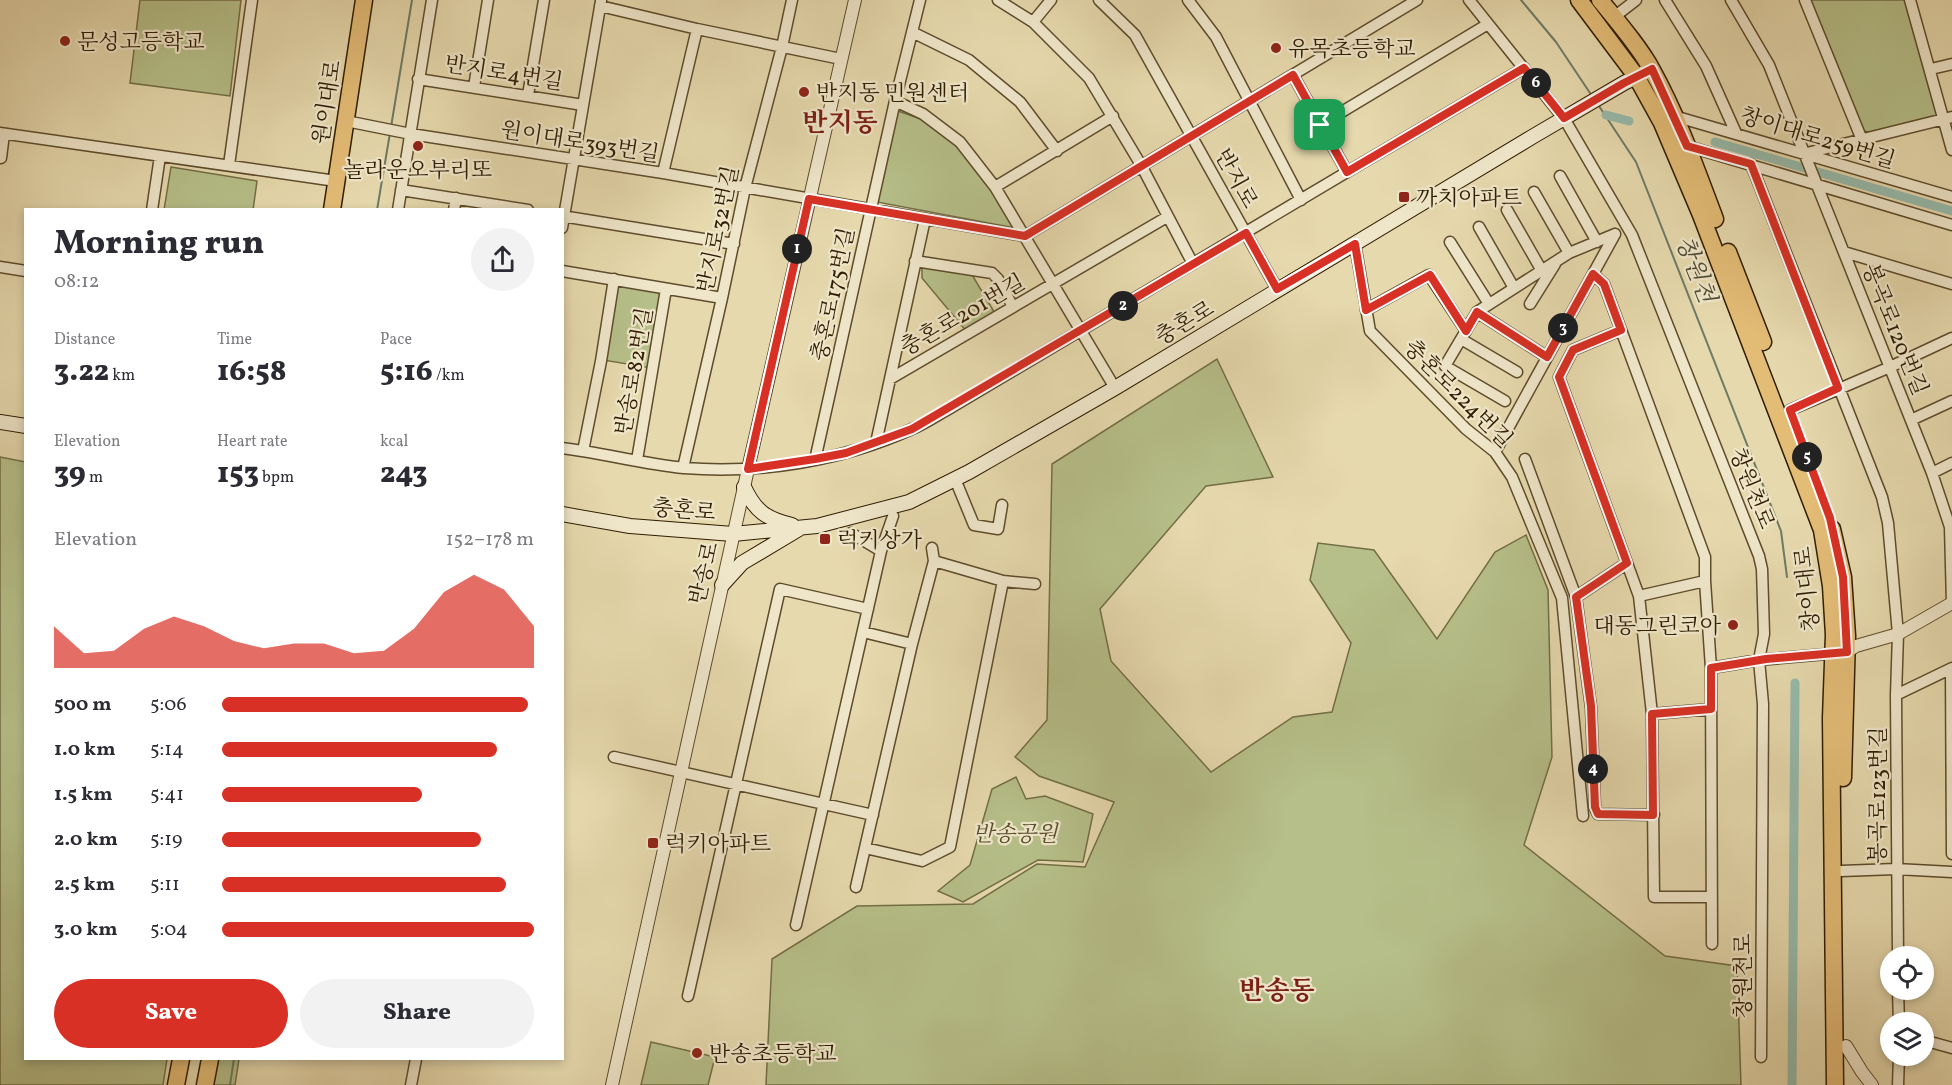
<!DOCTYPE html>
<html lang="en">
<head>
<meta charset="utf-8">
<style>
	body { margin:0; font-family:Vollkorn,"Noto Serif KR",serif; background:#f2f2f3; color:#2b2b33; height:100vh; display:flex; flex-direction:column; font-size:22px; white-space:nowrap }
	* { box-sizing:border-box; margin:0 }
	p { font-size:20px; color:#7c7c81 }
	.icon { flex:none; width:33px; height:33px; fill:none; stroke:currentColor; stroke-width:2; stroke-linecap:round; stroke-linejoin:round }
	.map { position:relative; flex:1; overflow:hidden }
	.drawer { position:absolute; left:24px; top:208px; width:540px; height:852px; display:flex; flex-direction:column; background:#fff; border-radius:0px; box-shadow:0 3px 9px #0003 }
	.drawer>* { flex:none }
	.buttons { position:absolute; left:1880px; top:946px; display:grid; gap:12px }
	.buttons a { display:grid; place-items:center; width:54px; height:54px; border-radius:50%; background:#fff; box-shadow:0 3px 9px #0003; font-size:30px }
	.pin { position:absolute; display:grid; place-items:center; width:51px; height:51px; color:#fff; margin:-26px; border-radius:12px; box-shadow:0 3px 9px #0006 }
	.km { position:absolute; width:30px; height:30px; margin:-15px; border-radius:50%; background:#222; color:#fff; font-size:16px; line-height:30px; text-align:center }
	.round { display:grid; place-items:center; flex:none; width:63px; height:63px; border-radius:32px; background:#f2f2f3 }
	.headline { display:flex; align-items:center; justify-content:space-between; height:102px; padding:0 30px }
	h1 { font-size:33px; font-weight:800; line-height:45px }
	.metrics { display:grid; grid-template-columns:repeat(3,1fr); gap:9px; height:102px; padding:6px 30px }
	.metrics div { display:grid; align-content:center }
	.metrics b { font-size:30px; font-weight:800 }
	.metrics small { font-size:16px; font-weight:400 }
	.metrics p { font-size:16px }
	.chart { height:168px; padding:12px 30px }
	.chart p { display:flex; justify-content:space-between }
	.chart svg { width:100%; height:108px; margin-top:6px; fill:#d93025; opacity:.7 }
	.primary-button { display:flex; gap:12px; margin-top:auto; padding:12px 30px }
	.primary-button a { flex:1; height:69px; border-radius:36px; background:#d93025; color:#fff; font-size:24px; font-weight:800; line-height:69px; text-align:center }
	.primary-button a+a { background:#f2f2f3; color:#2b2b33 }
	ul { padding:0 30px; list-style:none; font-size:20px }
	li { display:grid; grid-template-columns:96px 72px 1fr; align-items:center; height:45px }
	li i { height:15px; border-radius:8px; background:#d93025 }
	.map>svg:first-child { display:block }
	.green { fill:#b6bf89; stroke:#736e45; stroke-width:1.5 }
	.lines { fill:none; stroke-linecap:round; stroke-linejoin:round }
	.stream { stroke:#6d7b67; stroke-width:2 }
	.canal { stroke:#96baab; stroke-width:9 }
	.minor-casing { stroke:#5e4c2c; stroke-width:13 }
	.tertiary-casing { stroke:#5e4c2c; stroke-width:14 }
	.secondary-casing { stroke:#301d01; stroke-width:16 }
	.primary-casing { stroke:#301d01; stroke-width:19 }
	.minor { stroke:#efe6ca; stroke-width:10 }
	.tertiary { stroke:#efe6ca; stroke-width:12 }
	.secondary { stroke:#efe6ca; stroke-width:14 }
	.primary { stroke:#e3bc76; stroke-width:16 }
	.route-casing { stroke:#fff; stroke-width:12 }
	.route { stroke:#d93025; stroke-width:8 }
	.poi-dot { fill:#8f2418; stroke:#efe6ca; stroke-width:2 }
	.labels { text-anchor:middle; stroke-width:4.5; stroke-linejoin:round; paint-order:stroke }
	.poi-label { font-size:22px; fill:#301d01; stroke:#efe6ca; text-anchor:start }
	.street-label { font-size:22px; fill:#301d01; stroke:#efe6ca }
	.park-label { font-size:22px; font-style:italic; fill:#584e2a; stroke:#efe6ca }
	.water-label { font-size:24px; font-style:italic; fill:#4f4c34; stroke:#efe6ca }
	.quarter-label { font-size:26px; font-weight:bold; fill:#7a1f14; stroke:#efe6ca }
</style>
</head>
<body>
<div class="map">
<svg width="1952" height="1085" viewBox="0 0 1952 1085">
	<rect width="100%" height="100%" fill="#e6d9ad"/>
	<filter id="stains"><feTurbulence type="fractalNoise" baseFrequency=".00333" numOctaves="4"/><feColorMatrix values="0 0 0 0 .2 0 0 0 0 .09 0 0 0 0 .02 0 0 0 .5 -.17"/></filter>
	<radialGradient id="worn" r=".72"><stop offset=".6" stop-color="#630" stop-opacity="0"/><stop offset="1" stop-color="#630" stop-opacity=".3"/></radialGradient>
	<path class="green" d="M140 0H241L230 96 130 83Z
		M1810 0H1905L1939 117 1873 133 1864 131Z
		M898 111 921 119 955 143 991 189 1015 228 877 202Z
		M171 167 257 181 253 210H164Z
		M922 264 971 273 996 315 967 332 922 278Z
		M615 283 663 291 651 368 603 360Z
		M1217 359 1273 477 1206 486 1100 609 1111 661 1211 772 1293 717 1332 712 1351 643 1310 580 1318 543 1374 550 1437 639 1495 552 1526 535 1548 590 1552 757 1524 845 1665 956 1737 966 1741 1085H766L772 959 857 906 973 904 1037 864 1085 867 1114 802 1039 776 1015 757 1047 720 1052 464Z
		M0 457 26 462V1059H167L163 1085H0Z
		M1016 777 1026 799 1045 796 1093 814 1083 862 1038 860 963 902 938 891 970 865 992 789Z
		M651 1042 715 1057 708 1085H641Z
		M216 1059H239L235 1085H212Z"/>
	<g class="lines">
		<path class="stream" d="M1521 0 1556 42 1592 96
			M1597 103 1636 162 1781 531 1787 577
			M391 127 412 0
			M377 210 390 133
			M230 1085 234 1059"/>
		<path class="canal" d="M1606 115 1629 121
			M1715 142 1952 211
			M1792 1085 1795 683"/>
		<g class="minor-casing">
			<path id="minor" d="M998 0 1033 22 1089 78 1141 165 1193 264
				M1099 0 1135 35 1277 289
				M1188 0 1216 37 1301 200
				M1469 0 1565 120 1632 235 1759 556 1762 569 1764 634 1759 660 1763 704 1761 1057
				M1665 0 1706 66 1736 133
				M1731 0 1769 65 1932 473 1950 527 1952 604
				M1805 0 1862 140
				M1910 0 1952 150
				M600 6 697 29 841 59
				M1614 17 1636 0
				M1033 22 1051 0
				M912 32 969 60 1020 102 1057 151
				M1931 69 1952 64
				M1293 75 1347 172
				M418 79 583 105
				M474 87 488 0
				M528 95 544 0
				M895 101 923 114 960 142 995 187 1115 388
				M1674 116 1952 197
				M346 121 411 134 663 173 1025 236 1417 0
				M1320 125 1488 24
				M0 133 336 181
				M1687 146 1952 225
				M1807 153 1952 117
				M0 158H1L4 134
				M1751 164 1882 497 1888 523 1898 634 1896 695 1898 957
				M229 165 252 0
				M663 173 697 29
				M1560 176 1597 242
				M995 187 1113 116
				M401 190 528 210
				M1534 192 1569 253
				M152 210 160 156
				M398 210 432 0
				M454 210 456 198
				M1507 210 1542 271
				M562 216 734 244
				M1479 227 1514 288
				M562 228 601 1
				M1450 242 1489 304
				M1355 244 1370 331 1466 429 1495 452 1512 477 1562 598 1583 816
				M1844 252 1952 284
				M915 261 992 273 998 279 1013 307
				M0 267 26 271
				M562 271 722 298
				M1593 274 1604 284 1705 557V581L1711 668 1712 944
				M1530 304 1555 264
				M1366 310 1429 275 1466 331
				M1477 312 1547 357
				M1621 330 1573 350 1559 377 1639 596 1652 714 1654 897H1710
				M1461 339 1517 372
				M890 379 1167 217
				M1505 401 1445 366 1477 312 1569 253 1615 234
				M1790 410 1890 367 1952 338
				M1911 420 1952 401
				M876 443 925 219
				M562 448C603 453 643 464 684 468 761 474 841 461 912 429 926 423 939 414 952 407L1347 172 1524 68
				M583 451 601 361 614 279
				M1495 452 1615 234
				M1525 459 1576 597 1627 563
				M637 460 666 289
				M815 460 895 101 920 0
				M683 468 722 298 745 188 782 47 792 0
				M1932 473 1952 463
				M955 479 974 525 998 529 1002 505
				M851 533 881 551
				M934 561 1003 581
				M1639 596 1705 581
				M1576 597 1591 707 1595 808 1598 814 1654 815
				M863 632 912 644
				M1711 668 1759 660 1839 653
				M1951 669 1952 854
				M1896 695 1952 668
				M1652 714 1711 709
				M614 757 873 815
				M865 848 922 861 950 847 1003 581 1035 584
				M1841 871 1896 869 1952 872
				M856 887 912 644 934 561 932 548
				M796 925 881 551 893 516
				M1898 990 1899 1023
				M688 996 780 589 868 609
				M1923 1040 1952 1048
				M411 1085 416 1059
				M1898 1085 1899 1056"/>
		</g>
		<g class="tertiary-casing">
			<path id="tertiary" d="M1847 652 1856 646 1898 634 1952 603
				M1846 1046 1862 1072 1872 1085
				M612 1085 748 469 855 0"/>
		</g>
		<g class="secondary-casing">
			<path id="secondary" d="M0 422 26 426
				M744 487C755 511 766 519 792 525
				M562 514 630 526 733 534 817 526 909 502 969 472 1115 388 1532 137 1624 83 1644 73
				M722 585 742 563 799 529"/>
		</g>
		<g class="primary-casing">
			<path id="primary" d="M1579 0 1636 76 1662 123 1701 215 1822 530 1831 586 1834 635 1831 718 1835 1085
				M1600 0C1617 21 1639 46 1652 70 1678 117 1696 169 1715 219
				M332 210 364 0
				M1728 252 1763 342
				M1832 529 1843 577 1847 636 1843 778
				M176 1085 181 1059
				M205 1085 210 1059"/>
		</g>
		<use href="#minor" class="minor"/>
		<use href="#tertiary" class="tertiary"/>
		<use href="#secondary" class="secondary"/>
		<use href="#primary" class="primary"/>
	</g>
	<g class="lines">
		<g class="route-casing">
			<path id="route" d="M1524 68 1564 118 1624 83 1652 69 1687 146 1751 164 1838 388 1790 410 1830 518 1843 577 1847 652 1766 659 1711 668V709L1652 714 1653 815 1598 814 1595 807 1591 706 1576 597 1627 563 1559 377 1573 350 1621 330 1604 284 1593 274 1547 357 1477 312 1466 331 1430 275 1366 310 1355 244 1277 289 1246 233 912 429 846 453 815 459 748 469 809 199 1025 236 1293 75 1347 172Z"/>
		</g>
		<use href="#route" class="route"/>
	</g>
	<g class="poi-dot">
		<circle cx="65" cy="41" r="6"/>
		<circle cx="1276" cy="48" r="6"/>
		<circle cx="804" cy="92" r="6"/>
		<circle cx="418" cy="146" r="6"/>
		<rect x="1398" y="191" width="12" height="12" rx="3"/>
		<rect x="819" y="533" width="12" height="12" rx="3"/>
		<circle cx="1733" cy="625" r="6"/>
		<rect x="647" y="837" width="12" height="12" rx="3"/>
		<circle cx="697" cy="1053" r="6"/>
	</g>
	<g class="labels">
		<g class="poi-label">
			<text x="77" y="49">문성고등학교</text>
			<text x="1288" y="56">유목초등학교</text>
			<text x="816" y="100">반지동 민원센터</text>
			<text x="418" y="177" text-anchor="middle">놀라운오부리또</text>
			<text x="1416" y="205">까치아파트</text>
			<text x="837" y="547">럭키상가</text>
			<text x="1721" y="633" text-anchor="end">대동그린코아</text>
			<text x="665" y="851">럭키아파트</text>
			<text x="709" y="1061">반송초등학교</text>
		</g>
		<g class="street-label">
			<text transform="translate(504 72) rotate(9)" y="8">반지로4번길</text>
			<text transform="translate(326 102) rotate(-81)" y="8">원이대로</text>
			<text transform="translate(1818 137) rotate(17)" y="8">창이대로259번길</text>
			<text transform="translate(580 141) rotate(9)" y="8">원이대로393번길</text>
			<text transform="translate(1237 178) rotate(61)" y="8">반지로</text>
			<text transform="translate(717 229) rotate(-78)" y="8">반지로32번길</text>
			<text transform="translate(832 294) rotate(-78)" y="8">충혼로175번길</text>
			<text transform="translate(962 314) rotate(-30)" y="8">충혼로201번길</text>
			<text transform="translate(1184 322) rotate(-31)" y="8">충혼로</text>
			<text transform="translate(1896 329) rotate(68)" y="8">봉곡로120번길</text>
			<text transform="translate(633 371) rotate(-80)" y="8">반송로82번길</text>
			<text transform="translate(1459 393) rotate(45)" y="8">충혼로224번길</text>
			<text transform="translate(1753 488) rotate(68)" y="8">창원천로</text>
			<text transform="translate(684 509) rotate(5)" y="8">충혼로</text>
			<text transform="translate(703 573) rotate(-77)" y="8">반송로</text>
			<text transform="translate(1806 589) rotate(-96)" y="8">창이대로</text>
			<text transform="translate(1877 795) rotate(-90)" y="8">봉곡로123번길</text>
			<text transform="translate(1742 976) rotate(-90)" y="8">창원천로</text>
		</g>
		<g class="park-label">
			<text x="1015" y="841">반송공원</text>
		</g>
		<g class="water-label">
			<text transform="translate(1696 269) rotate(69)" y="8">창원천</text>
		</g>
		<g class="quarter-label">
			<text x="840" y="131">반지동</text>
			<text x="1277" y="999">반송동</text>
		</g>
	</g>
	<rect width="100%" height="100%" filter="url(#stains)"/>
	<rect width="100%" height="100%" fill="url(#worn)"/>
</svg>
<div class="buttons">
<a><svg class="icon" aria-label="locate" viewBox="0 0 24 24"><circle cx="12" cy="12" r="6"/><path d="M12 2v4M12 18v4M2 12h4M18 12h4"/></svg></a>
<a><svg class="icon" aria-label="layers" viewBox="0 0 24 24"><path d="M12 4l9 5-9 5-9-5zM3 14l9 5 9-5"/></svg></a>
</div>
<div class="pin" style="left:1320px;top:125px;background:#1e9e55"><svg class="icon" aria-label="arrive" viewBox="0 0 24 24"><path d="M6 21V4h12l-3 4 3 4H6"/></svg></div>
<b class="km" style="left:797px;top:249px">1</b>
<b class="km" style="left:1123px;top:306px">2</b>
<b class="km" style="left:1563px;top:328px">3</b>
<b class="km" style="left:1593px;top:769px">4</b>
<b class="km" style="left:1807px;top:457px">5</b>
<b class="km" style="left:1536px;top:83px">6</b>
<section class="drawer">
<div class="headline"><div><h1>Morning run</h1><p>08:12</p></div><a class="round"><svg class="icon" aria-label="share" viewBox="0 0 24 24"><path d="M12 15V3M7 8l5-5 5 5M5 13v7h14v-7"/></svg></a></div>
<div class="metrics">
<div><p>Distance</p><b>3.22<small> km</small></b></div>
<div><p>Time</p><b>16:58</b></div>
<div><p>Pace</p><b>5:16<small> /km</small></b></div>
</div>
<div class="metrics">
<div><p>Elevation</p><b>39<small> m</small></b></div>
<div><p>Heart rate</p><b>153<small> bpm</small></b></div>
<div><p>kcal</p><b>243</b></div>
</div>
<div class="chart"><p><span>Elevation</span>152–178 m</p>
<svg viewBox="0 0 160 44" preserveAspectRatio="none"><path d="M0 44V27L10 38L20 37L30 28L40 23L50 27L60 33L70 36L80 34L90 34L100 38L110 37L120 28L130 13L140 6L150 12L160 27V44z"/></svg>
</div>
<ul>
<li><b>500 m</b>5:06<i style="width:98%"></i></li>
<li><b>1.0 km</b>5:14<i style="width:88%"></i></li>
<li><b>1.5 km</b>5:41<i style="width:64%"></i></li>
<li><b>2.0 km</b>5:19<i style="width:83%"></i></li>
<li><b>2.5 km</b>5:11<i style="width:91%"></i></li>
<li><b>3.0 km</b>5:04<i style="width:100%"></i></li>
</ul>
<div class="primary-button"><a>Save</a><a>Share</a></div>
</section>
</div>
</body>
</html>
